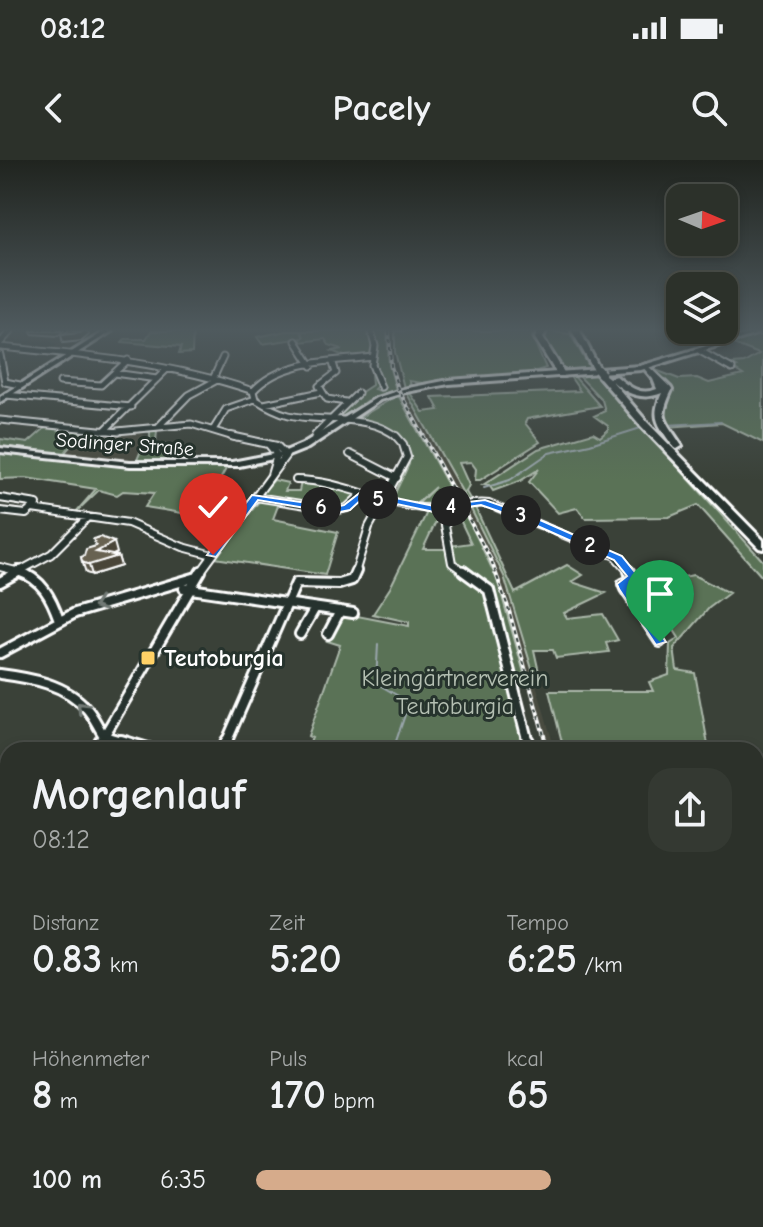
<!DOCTYPE html>
<html lang="de">
<head>
<meta charset="utf-8">
<style>
	body { margin:0; font-family:"Comic Neue",sans-serif; background:#343932; color:#f1f3f6; height:100vh; display:flex; flex-direction:column; font-size:30px; white-space:nowrap }
	* { box-sizing:border-box; margin:0 }
	p { font-size:26px; color:#a6a9a8 }
	.icon { flex:none; width:44px; height:44px; fill:none; stroke:currentColor; stroke-width:2; stroke-linecap:round; stroke-linejoin:round }
	.map { position:relative; flex:1; overflow:hidden }
	.details { position:absolute; left:0px; top:582px; width:764px; height:486px; display:flex; flex-direction:column; background:#2c312a; border-radius:24px 24px 0 0; box-shadow:0 4px 12px #0003,0 0 0 2px #484c47 }
	.details>* { flex:none }
	.needle { width:52px; rotate:92deg }
	.controls { position:absolute; left:666px; top:24px; display:grid; gap:16px }
	.controls a { display:grid; place-items:center; width:72px; height:72px; border-radius:16px; background:#2c312a; box-shadow:0 4px 12px #0003,0 0 0 2px #484c47; font-size:40px }
	.pin { position:absolute; display:grid; place-items:center; width:68px; height:68px; color:#fff; margin:-82px -34px; border-radius:50% 50% 50% 0; rotate:-45deg; box-shadow:0 0 8px #0007 }
	.pin .icon { rotate:45deg }
	.km { position:absolute; width:40px; height:40px; margin:-20px; border-radius:50%; background:#222; color:#fff; font-size:22px; line-height:40px; text-align:center }
	.round { display:grid; place-items:center; flex:none; width:84px; height:84px; border-radius:24px; background:#343932 }
	.summary { display:flex; align-items:center; justify-content:space-between; height:136px; padding:0 32px }
	h1 { font-size:44px; font-weight:700; line-height:60px }
	.metrics { display:grid; grid-template-columns:repeat(3,1fr); gap:12px; height:136px; padding:8px 32px }
	.metrics div { display:grid; align-content:center }
	.metrics b { font-size:40px; font-weight:700 }
	.metrics small { font-size:22px; font-weight:400 }
	.metrics p { font-size:22px }
	ul { padding:0 32px; list-style:none; font-size:26px }
	li { display:grid; grid-template-columns:128px 96px 1fr; align-items:center; height:60px }
	li i { height:20px; border-radius:10px; background:#d6ab8b }
	.status { display:flex; justify-content:space-between; align-items:center; height:56px; padding:0 40px; background:#2c312a; direction:ltr }
	.status svg { height:22px; fill:currentColor }
	header { display:flex; justify-content:space-between; align-items:center; height:104px; padding:0 32px; background:#2c312a; font-size:36px; font-weight:700 }
	.map>svg:first-child { display:block }
	.built { fill:#484b40 }
	.green { fill:#5a7257; stroke:#acb8ab; stroke-width:2 }
	.lines { fill:none; stroke-linecap:round; stroke-linejoin:round }
	.stream { stroke:#9aa6ac; stroke-width:2 }
	.street-far3-casing { stroke:#fff; stroke-width:9 }
	.street-far2-casing { stroke:#fff; stroke-width:10 }
	.street-far1-casing { stroke:#fff; stroke-width:14 }
	.street-casing { stroke:#fff; stroke-width:16 }
	.secondary-casing { stroke:#fff; stroke-width:6 }
	.highway-casing { stroke:#fff; stroke-width:6 }
	.street-far3 { stroke:#26332d; stroke-width:5 }
	.street-far2 { stroke:#26332d; stroke-width:6 }
	.street-far1 { stroke:#26332d; stroke-width:8 }
	.street { stroke:#26332d; stroke-width:10 }
	.secondary { fill:#26332d; fill-rule:evenodd }
	.highway { fill:#26332d; fill-rule:evenodd }
	.rail-far1-casing { stroke:#fff; stroke-width:4 }
	.rail-casing { stroke:#fff; stroke-width:6 }
	.rail-far1 { stroke:#26332d; stroke-width:2; stroke-dasharray:4; stroke-linecap:butt }
	.rail { stroke:#26332d; stroke-width:3; stroke-dasharray:9; stroke-linecap:butt }
	.highway-bridge-casing { stroke:#fff; stroke-width:12; stroke-linecap:butt }
	.highway-bridge { stroke:#26332d; stroke-width:8 }
	.wall { fill:#595446; stroke:#fff; stroke-width:2 }
	.shaded-wall { fill:#494539; stroke:#fff; stroke-width:2 }
	.building { fill:#686251; stroke:#fff; stroke-width:2 }
	.oneway { stroke:#727a76 }
	.route { fill:#1a73e8; stroke:#fff; stroke-width:2 }
	.poi-dot { fill:#ffd166; stroke:#26332d; stroke-width:3 }
	.labels { text-anchor:middle; stroke-width:6; stroke-linejoin:round; paint-order:stroke }
	.far-street-label { font-size:20px; fill:#fff; stroke:#26332d }
	.poi-label { font-size:24px; font-weight:bold; fill:#fff; stroke:#26332d; text-anchor:start }
	.park-label { font-size:24px; fill:#b5c0b3; stroke:#26332d }
</style>
</head>
<body>
<div class="status"><b>08:12</b><svg viewBox="0 0 49 12"><path d="M0 12V9h3v3zM5 12V6h3v6zM10 12V3h3v9zM15 12V0h3v12zM26 1h20v11H26zM47 4h2v5h-2z"/></svg></div>
<header><svg class="icon" aria-label="back" viewBox="0 0 24 24"><path d="M15 5l-7 7 7 7"/></svg>Pacely<svg class="icon" aria-label="search" viewBox="0 0 24 24"><circle cx="10" cy="10" r="6"/><path d="M15 15l6 6"/></svg></header>
<div class="map">
<svg width="763" height="1067" viewBox="0 0 763 1067">
	<rect width="100%" height="100%" fill="#3a4138"/>
	<filter id="ink" filterUnits="userSpaceOnUse"><feTurbulence type="fractalNoise" baseFrequency=".0125" numOctaves="2"/><feDisplacementMap in="SourceGraphic" scale="16" xChannelSelector="R" yChannelSelector="G"/><feConvolveMatrix kernelMatrix="1 2 1 2 8 2 1 2 1" color-interpolation-filters="sRGB"/></filter>
	<g filter="url(#ink)">
		<path class="built" d="M18 171H74L92 175 69 191 51 190 58 184 47 181 6 180Z
			M406 233 410 242 468 342 458 343 449 329 398 235Z
			M83 271H144L142 289 134 301 63 295Z
			M469 345 504 416 535 519 526 520 497 419 462 346Z
			M528 524H536L555 590H545Z"/>
		<path class="green" d="M151 171H193L192 193 179 194 181 187 122 182 125 179H146Z
			M286 171H301L304 178 302 171H370L374 184 371 196 351 199 332 191 342 189 329 185 325 179 300 182 302 178 262 184 257 177Z
			M372 171H387L389 205 396 230 366 241 347 256 338 257 357 235 372 225 371 213 379 224 374 229 380 231 385 227C369 205 379 194 372 171Z
			M395 171H533L532 177 546 208 530 213 422 223 409 221 411 225 404 228 395 192Z
			M547 171 570 174 591 210H561L541 175Z
			M758 174 763 176V283L722 263 667 267 664 250 673 230 653 209 679 219 697 218 709 223 743 215 732 208 737 207 732 204 744 203 759 194 731 183Z
			M594 214 763 401V418L698 345 669 357 585 358 577 348 558 353 529 322 539 309 520 321 493 331 489 325H483L538 289 593 273 600 277 608 270V266L594 256 605 251 602 240 580 217Z
			M569 215H573L600 246 527 259 525 263 540 282 480 320H475L476 309 471 302 459 303 469 325 466 332 470 339 468 342 406 232 410 233 423 252 439 250 432 237 580 231Z
			M398 235 458 343 418 344 435 327 416 344 392 339 409 304 406 282 359 258Z
			M45 268 83 271 63 295 0 286V279L28 283Z
			M157 270 156 283 191 288 180 303 136 302 146 279H150V272L147 271Z
			M0 291 131 307 261 305 227 307 200 356 145 347 154 333 123 331 117 335 99 330 76 352 96 329 26 318 0 319Z
			M274 320 288 323 285 331H299L301 322 308 321 356 335 342 348 328 347V338H313L312 344 264 336 263 332Z
			M260 340 279 343 273 359 338 372 325 415 215 398Z
			M469 345H474L515 433 567 405 583 415 572 422 606 433 564 453 567 458 603 454 618 480 606 483 609 492 556 498 553 490H534L540 517 535 519 504 416Z
			M462 346 497 419 526 520 517 515 512 508 489 427 466 411 465 406 455 404 449 386 471 383 454 347Z
			M428 350 439 355 423 389H446L449 402 484 426 529 590H306L312 578 308 576 340 485 327 481 342 453 409 466V462L373 454 390 428Z
			M693 415 729 433 709 448 674 488 677 510 695 513 709 590H564L549 531H653L649 522 669 515 670 484 679 478 645 425Z
			M8 723V1060H456L455 1067H0V734Z
			M462 1060H662L664 1067H461Z"/>
		<g class="lines">
			<path class="stream" d="M666 265 721 262
				M484 328 510 320 549 293 590 284 644 267
				M378 484 376 523 400 537 408 546 393 590"/>
			<g class="street-far3-casing">
				<path id="street-far3" d="M371 171 375 186 372 205 381 227
					M709 171 732 180
					M296 181 312 206
					M0 183 11 171
					M0 187C85 195 171 203 253 231
					M700 191 732 209
					M0 195 5 222 20 225
					M333 203 336 213 319 226 327 239 346 242
					M114 213 157 219
					M213 219 223 197
					M60 222 101 225 128 200
					M253 231C282 199 333 202 373 197
					M253 231 255 239C266 246 277 252 289 255 323 263 370 253 398 278
					M6 235 131 247
					M264 244 321 232
					M0 260 119 272
					M158 267 189 235 217 220
					M213 270 226 249 255 239
					M104 271 167 209
					M117 271 191 264 237 278
					M315 275 358 233"/>
			</g>
			<g class="street-far2-casing">
				<path id="street-far2" d="M269 285 277 295 271 315
					M350 294 397 318
					M296 320C342 320 386 347 433 349 452 350 469 341 489 344L615 396 630 413
					M256 337 338 350 347 348 362 334
					M0 338 37 344 26 354 0 351
					M32 349 128 363 183 387 213 395
					M434 349 444 360 452 403 466 413
					M0 407 24 413
					M16 413 51 394 88 357
					M200 413 286 295 277 286 231 276
					M355 413 369 367 407 297 403 284 396 276"/>
			</g>
			<g class="street-far1-casing">
				<path id="street-far1" d="M18 411C42 419 51 437 59 460
					M463 411 489 430 528 583
					M629 411 632 420 623 424 625 429 660 482
					M0 422 20 411
					M184 428 353 453
					M300 474 315 448
					M328 474 340 451
					M0 493 75 453 197 417
					M0 514C31 518 66 524 87 549 94 557 98 567 104 576L128 583
					M100 583 201 411
					M226 583 296 423 339 424 352 420 356 411"/>
			</g>
			<g class="street-casing">
				<path id="street" d="M121 581 151 590
					M528 581 530 590
					M96 590 101 581
					M223 590 227 581
					M0 617 8 619
					M0 723 8 712"/>
			</g>
			<g class="secondary-casing">
				<path id="secondary" d="M105 171H112L0 242V237Z
					M756 171H763V172L641 210 449 224 406 232 380 240 308 288 288 296 239 306H130L0 292V288L130 302H232L283 292 302 284 376 238 403 229 449 220 640 206Z"/>
			</g>
			<g class="highway-casing">
				<path id="highway" d="M538 171H546L543 178 565 214 564 216H558L535 178Z
					M572 171H580L601 212 609 218 616 216C629 227 640 236 657 229L653 219 642 206 646 204 671 228 672 230C658 260 665 259 682 286L677 289 674 288C659 265 650 259 662 233 642 241 627 234 612 221L647 262 763 380V389L759 388 641 266 595 212Z"/>
			</g>
			<use href="#street-far3" class="street-far3"/>
			<use href="#street-far2" class="street-far2"/>
			<use href="#street-far1" class="street-far1"/>
			<use href="#street" class="street"/>
			<use href="#secondary" class="secondary"/>
			<use href="#highway" class="highway"/>
			<g class="rail-far1-casing">
				<path id="rail-far1" d="M389 171 391 206 398 229 491 400 508 447 548 590
					M752 171 763 175"/>
			</g>
			<g class="rail-casing">
				<path id="rail" d="M677 1060 679 1067"/>
			</g>
			<use href="#rail-far1" class="rail-far1"/>
			<use href="#rail" class="rail"/>
			<g class="highway-bridge-casing">
				<path id="highway-bridge" d="M598 210 601 214"/>
			</g>
			<use href="#highway-bridge" class="highway-bridge"/>
		</g>
		<path class="wall" d="M31 171H63L58 176 32 174Z
			M681 171H703L692 175Z
			M117 393 112 395 118 396 121 406 92 415 86 413 81 397Z"/>
		<path class="shaded-wall" d="M83 171H88L89 175 82 181 63 183 61 175Z
			M693 171H703L692 175Z
			M114 382 117 393 101 401 118 396 121 406 92 415 89 405 96 392Z"/>
		<path class="building" d="M68 171H83L80 173 61 175Z
			M100 377 114 382 96 392 118 396 89 405 82 402 81 397 84 396 86 389 96 386 93 379Z"/>
		<defs><path id="oneway-chevron" d="M-2-3.5L2.5 0L-2 3.5" fill="none" stroke-width="1.6" stroke-linecap="round" stroke-linejoin="round" transform="scale(2)"/></defs>
		<g class="oneway">
			<use href="#oneway-chevron" transform="translate(99 445) rotate(161)"/>
			<use href="#oneway-chevron" transform="translate(82 547) rotate(-135)"/>
		</g>
	</g>
	<linearGradient id="sky" x2="0" y2="1"><stop stop-color="#20241f"/><stop offset="0.53" stop-color="#4f5a5e"/><stop offset="1" stop-color="#4f5a5e" stop-opacity="0"/></linearGradient>
	<rect width="763" height="320" fill="url(#sky)"/>
	<path class="route" d="M362 331 434 346 485 340 531 356 622 396 639 417 629 425 630 429 666 482 656 485 619 429 617 424 627 416 614 400 524 360 481 345 434 352 364 337 350 350 335 353 258 340 216 397 207 395 252 335 335 347 344 345Z"/>
	<rect class="poi-dot" x="140" y="490" width="16" height="16" rx="4"/>
	<g class="labels">
		<g class="far-street-label">
			<text transform="translate(125 284) rotate(4)" y="7">Sodinger Straße</text>
		</g>
		<g class="poi-label">
			<text x="164" y="506">Teutoburgia</text>
		</g>
		<g class="park-label">
			<text x="455" y="526">Kleingärtnerverein<tspan x="455" dy="28">Teutoburgia</tspan></text>
		</g>
	</g>
</svg>
<div class="controls">
<a><svg class="needle" viewBox="-14 -14 28 28"><path d="M0-13l5 13h-10z" fill="#e53935"/><path d="M0 13l5-13h-10z" fill="#a6a9a8"/></svg></a>
<a><svg class="icon" aria-label="layers" viewBox="0 0 24 24"><path d="M12 4l9 5-9 5-9-5zM3 14l9 5 9-5"/></svg></a>
</div>
<div class="pin" style="left:660px;top:482px;background:#1e9e55"><svg class="icon" aria-label="arrive" viewBox="0 0 24 24"><path d="M6 21V4h12l-3 4 3 4H6"/></svg></div>
<div class="pin" style="left:213px;top:395px;background:#d93025"><svg class="icon" aria-label="check" viewBox="0 0 24 24"><path d="M5 12l5 5 9-10"/></svg></div>
<b class="km" style="left:590px;top:385px">2</b>
<b class="km" style="left:521px;top:355px">3</b>
<b class="km" style="left:451px;top:346px">4</b>
<b class="km" style="left:378px;top:339px">5</b>
<b class="km" style="left:321px;top:347px">6</b>
<section class="details">
<div class="summary"><div><h1>Morgenlauf</h1><p>08:12</p></div><a class="round"><svg class="icon" aria-label="share" viewBox="0 0 24 24"><path d="M12 15V3M7 8l5-5 5 5M5 13v7h14v-7"/></svg></a></div>
<div class="metrics">
<div><p>Distanz</p><b>0.83<small> km</small></b></div>
<div><p>Zeit</p><b>5:20</b></div>
<div><p>Tempo</p><b>6:25<small> /km</small></b></div>
</div>
<div class="metrics">
<div><p>Höhenmeter</p><b>8<small> m</small></b></div>
<div><p>Puls</p><b>170<small> bpm</small></b></div>
<div><p>kcal</p><b>65</b></div>
</div>
<ul>
<li><b>100 m</b>6:35<i style="width:62%"></i></li>
</ul>
</section>
</div>
</body>
</html>
